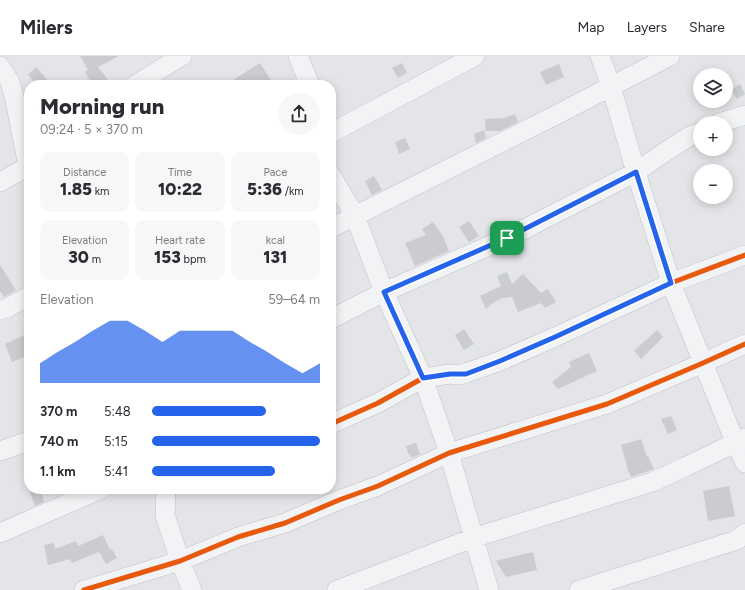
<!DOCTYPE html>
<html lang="en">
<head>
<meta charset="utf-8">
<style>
	body { margin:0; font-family:Figtree,sans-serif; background:#f7f7f7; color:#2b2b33; height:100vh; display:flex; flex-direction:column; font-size:15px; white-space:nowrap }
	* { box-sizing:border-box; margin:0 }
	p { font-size:13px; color:#7c7c81 }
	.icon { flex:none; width:22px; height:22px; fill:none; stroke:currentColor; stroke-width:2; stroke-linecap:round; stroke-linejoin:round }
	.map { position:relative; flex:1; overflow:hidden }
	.side { position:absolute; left:24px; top:24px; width:312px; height:414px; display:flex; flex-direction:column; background:#fff; border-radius:16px; box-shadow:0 2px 10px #0003 }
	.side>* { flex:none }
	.tools { position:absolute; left:693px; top:12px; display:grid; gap:8px }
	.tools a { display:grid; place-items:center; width:40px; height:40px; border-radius:50%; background:#fff; box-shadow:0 2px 10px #0003; font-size:20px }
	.pin { position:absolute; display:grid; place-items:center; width:34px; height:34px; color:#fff; margin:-17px; border-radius:8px; box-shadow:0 2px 6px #0006 }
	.round { display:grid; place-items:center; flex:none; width:42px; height:42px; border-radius:21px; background:#f7f7f7 }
	.head { display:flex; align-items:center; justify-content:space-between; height:68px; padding:0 16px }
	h1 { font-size:22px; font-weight:800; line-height:30px }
	.stats { display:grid; grid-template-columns:repeat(3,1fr); gap:6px; height:68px; padding:4px 16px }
	.stats div { display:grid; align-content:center; border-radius:10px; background:#f7f7f7; text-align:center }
	.stats b { font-size:17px; font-weight:800 }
	.stats small { font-size:11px; font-weight:400 }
	.stats p { font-size:11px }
	.chart { height:112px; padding:8px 16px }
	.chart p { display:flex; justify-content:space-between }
	.chart svg { width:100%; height:72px; margin-top:4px; fill:#2563eb; opacity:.7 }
	ul { padding:0 16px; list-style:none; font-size:13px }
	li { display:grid; grid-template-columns:64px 48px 1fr; align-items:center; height:30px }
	li i { height:10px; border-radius:5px; background:#2563eb }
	header { display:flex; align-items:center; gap:24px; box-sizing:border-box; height:56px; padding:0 20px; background:#fff; border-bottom:1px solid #e1e1e2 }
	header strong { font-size:19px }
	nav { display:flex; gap:22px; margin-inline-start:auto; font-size:14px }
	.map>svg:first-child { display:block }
	.building { fill:#caccd0 }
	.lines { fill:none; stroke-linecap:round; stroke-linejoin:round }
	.minor-casing { stroke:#c0c2c6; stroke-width:20 }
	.minor { stroke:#f2f3f5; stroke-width:19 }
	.cycleway-casing { stroke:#f0f3f8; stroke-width:8 }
	.cycleway { stroke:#e8590c; stroke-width:5 }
	.route-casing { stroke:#fff; stroke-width:8 }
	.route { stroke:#2563eb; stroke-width:5 }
</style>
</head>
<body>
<header>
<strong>Milers</strong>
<nav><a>Map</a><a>Layers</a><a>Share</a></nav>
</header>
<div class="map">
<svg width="745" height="534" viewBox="0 0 745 534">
	<rect width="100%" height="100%" fill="#e3e5e8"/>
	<path class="building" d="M80 0H119L98 11 112 29H93L85 16 88 14Z
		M260 7 274 29H225Z
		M402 7 407 17 398 22 392 12Z
		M559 8 564 21 546 29 540 16Z
		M36 11 52 29H37L28 19Z
		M740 28 745 38 737 43 731 34Z
		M515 58 518 66 500 75H486L485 63 505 62Z
		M484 74 486 82 476 87 474 78Z
		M405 82 410 93 399 98 395 86Z
		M374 120 382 134 372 139 365 125Z
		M469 165 479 180 469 186 459 171Z
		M433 166 443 180 449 195 415 210 405 187 426 179 422 173Z
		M0 209 16 234 4 241 0 235Z
		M507 216 512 228 523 218 541 237 548 233 556 246 545 252 541 247 518 256 512 241 502 242 491 248 486 253 480 240 501 230 497 220Z
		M464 273 474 288 464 294 455 279Z
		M657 274 663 281 641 303 634 295Z
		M29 277V299L12 306 5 288Z
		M589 297 597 315 558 333 552 326 571 311 569 306Z
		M671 360 677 374 668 378 661 363Z
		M641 383 647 401 648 400 654 413 631 421 628 414 621 389Z
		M416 387 420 398 412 402 408 397 406 390Z
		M729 430 735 460 708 465 703 435Z
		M37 433H40L44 446 35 450 30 436Z
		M103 479 110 494 112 493 117 502 106 508 99 496 72 507 70 503 48 509 44 489 54 487 55 493 76 485 78 490Z
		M533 496 537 514 506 521 496 505Z"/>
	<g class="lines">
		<g class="minor-casing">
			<path id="minor" d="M298 0 310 29
				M600 0 611 30 636 116 671 227 735 386 745 407
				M0 10 10 26 15 44 28 110
				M135 29 182 0
				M719 67 745 59
				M331 77 475 0
				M331 119 355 160 384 236 423 322 449 397 489 534
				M0 126 29 110
				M331 172 556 59 670 0
				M0 254 7 252 29 240
				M331 263 384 236 507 182 636 116 662 98 690 80 700 76
				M331 368 378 347 423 322 450 318 459 319 466 317 500 305 555 281 671 227 745 199
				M0 395 29 385
				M166 433 165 459 180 505 192 534
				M0 477 101 433
				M84 534 180 505 238 481 285 467 339 444 378 430 449 397 607 348 703 307 745 288
				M337 534 473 482 652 426 685 411 745 382
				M579 534 737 484 745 477"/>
		</g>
		<use href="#minor" class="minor"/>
		<g class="cycleway-casing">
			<path id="cycleway" d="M331 368 378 347 423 322 450 318 459 319 466 317 500 305 555 281 671 227 745 199
				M84 534 180 505 238 481 285 467 339 444 378 430 449 397 607 348 703 307 745 288"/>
		</g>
		<use href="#cycleway" class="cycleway"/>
	</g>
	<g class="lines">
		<g class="route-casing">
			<path id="route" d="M636 116 671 227 555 281 500 305 466 318H450L423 322 384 236 507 182Z"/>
		</g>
		<use href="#route" class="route"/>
	</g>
</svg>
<div class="tools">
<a><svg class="icon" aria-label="layers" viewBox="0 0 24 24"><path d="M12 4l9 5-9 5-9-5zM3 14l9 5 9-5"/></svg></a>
<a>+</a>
<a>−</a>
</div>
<div class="pin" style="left:507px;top:182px;background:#1e9e55"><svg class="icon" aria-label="arrive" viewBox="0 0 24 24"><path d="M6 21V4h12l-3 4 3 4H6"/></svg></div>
<section class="side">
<div class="head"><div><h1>Morning run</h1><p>09:24 · 5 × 370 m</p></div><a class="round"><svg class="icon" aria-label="share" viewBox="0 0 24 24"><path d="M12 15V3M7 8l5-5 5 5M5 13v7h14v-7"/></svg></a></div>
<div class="stats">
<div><p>Distance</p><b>1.85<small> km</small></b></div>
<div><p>Time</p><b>10:22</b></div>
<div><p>Pace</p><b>5:36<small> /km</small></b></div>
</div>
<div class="stats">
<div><p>Elevation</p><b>30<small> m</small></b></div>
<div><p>Heart rate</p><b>153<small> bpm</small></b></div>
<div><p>kcal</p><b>131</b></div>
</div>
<div class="chart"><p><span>Elevation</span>59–64 m</p>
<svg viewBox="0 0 160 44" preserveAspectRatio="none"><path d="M0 44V32L10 25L20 19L30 12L40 6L50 6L60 12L70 19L80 12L90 12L100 12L110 12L120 19L130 25L140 32L150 38L160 32V44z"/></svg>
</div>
<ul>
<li><b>370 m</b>5:48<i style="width:68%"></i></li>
<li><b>740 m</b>5:15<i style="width:100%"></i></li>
<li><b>1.1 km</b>5:41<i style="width:73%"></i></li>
</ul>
</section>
</div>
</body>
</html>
